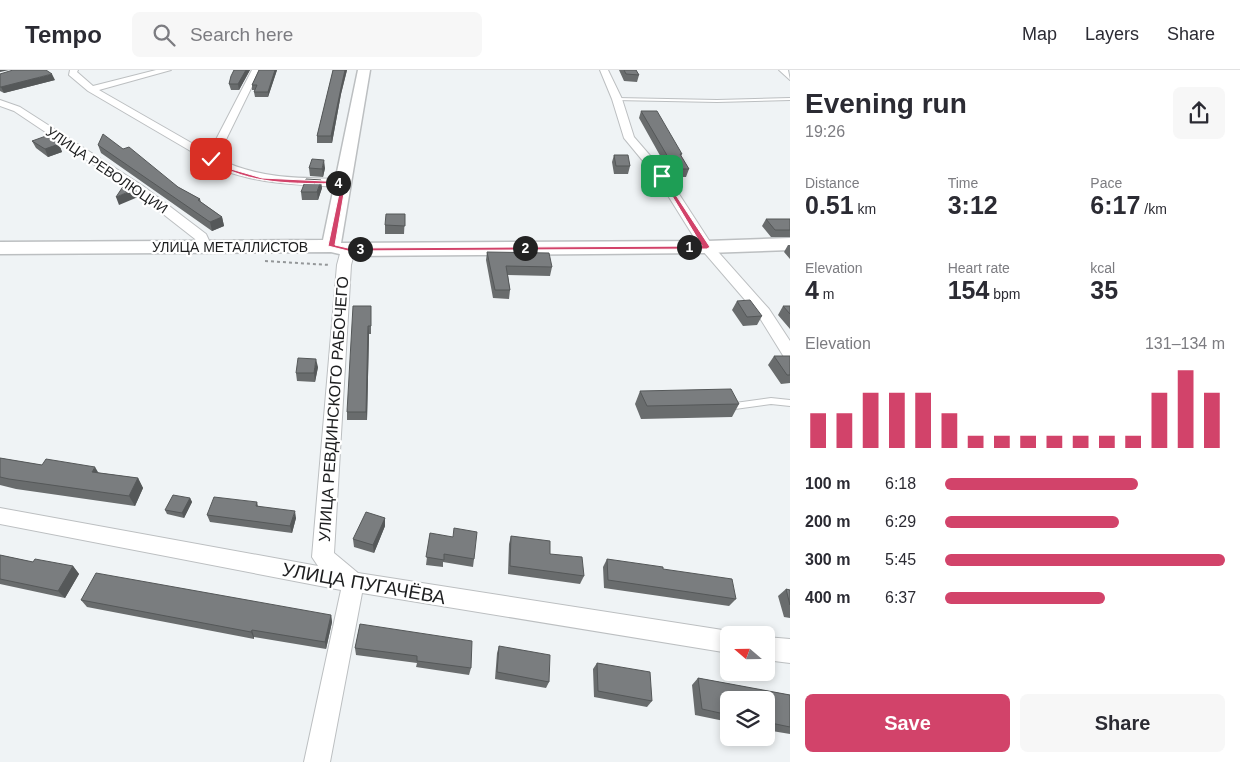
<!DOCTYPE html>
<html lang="en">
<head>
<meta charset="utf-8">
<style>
	body { margin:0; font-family:Helvetica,sans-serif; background:#f7f7f7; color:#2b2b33; height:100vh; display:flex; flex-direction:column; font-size:19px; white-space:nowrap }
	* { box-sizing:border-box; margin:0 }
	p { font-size:16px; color:#7c7c81 }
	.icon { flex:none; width:28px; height:28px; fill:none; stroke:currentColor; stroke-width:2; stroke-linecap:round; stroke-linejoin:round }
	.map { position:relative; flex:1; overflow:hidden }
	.side { display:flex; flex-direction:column; background:#fff; width:450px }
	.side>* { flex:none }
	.needle { width:32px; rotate:290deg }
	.buttons { position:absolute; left:720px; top:556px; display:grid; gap:10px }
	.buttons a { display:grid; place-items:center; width:55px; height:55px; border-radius:8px; background:#fff; box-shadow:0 2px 8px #0003; font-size:25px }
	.pin { position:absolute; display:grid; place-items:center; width:42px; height:42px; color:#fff; margin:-21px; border-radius:10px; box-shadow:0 2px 8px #0006 }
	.km { position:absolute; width:25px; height:25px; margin:-12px; border-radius:50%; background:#222; color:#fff; font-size:14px; line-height:25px; text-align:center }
	.round { display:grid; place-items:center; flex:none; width:52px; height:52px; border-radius:8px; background:#f7f7f7 }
	.head { display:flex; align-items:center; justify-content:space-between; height:85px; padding:0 15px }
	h1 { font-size:28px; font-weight:800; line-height:38px }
	.stats { display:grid; grid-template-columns:repeat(3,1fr); gap:8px; height:85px; padding:5px 15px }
	.stats div { display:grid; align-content:center }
	.stats b { font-size:25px; font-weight:800 }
	.stats small { font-size:14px; font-weight:400 }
	.stats p { font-size:14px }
	.chart { height:140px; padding:10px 15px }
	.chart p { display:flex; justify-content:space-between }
	.chart svg { width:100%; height:90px; margin-top:5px; stroke:#d2436a; stroke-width:6 }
	.primary-button { display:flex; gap:10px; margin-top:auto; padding:10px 15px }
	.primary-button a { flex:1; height:58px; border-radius:8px; background:#d2436a; color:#fff; font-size:20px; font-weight:800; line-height:58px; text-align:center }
	.primary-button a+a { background:#f7f7f7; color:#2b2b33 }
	ul { padding:0 15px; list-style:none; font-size:16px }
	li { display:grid; grid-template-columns:80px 60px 1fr; align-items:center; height:38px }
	li i { height:12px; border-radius:6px; background:#d2436a }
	header { display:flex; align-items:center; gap:30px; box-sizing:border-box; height:70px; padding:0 25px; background:#fff; border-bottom:1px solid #e1e1e2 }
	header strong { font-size:24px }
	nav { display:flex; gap:28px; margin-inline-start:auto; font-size:18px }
	.search { width:350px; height:45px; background:#f7f7f7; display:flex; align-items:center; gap:12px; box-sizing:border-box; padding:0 18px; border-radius:8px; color:#7c7c81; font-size:19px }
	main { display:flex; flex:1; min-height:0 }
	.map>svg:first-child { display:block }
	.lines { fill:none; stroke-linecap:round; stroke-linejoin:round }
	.lane-casing { stroke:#bcbfc1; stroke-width:2 }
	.street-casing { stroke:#bcbfc1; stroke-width:2 }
	.secondary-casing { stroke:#bcbfc1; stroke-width:3 }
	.path { stroke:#949799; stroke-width:2; stroke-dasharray:3 3; stroke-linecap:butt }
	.lane { fill:#fff; fill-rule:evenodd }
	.street { fill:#fff; fill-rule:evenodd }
	.secondary { fill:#fff; fill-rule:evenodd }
	.wall { fill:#696c6d }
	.shaded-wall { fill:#555859 }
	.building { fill:#7a7d7f; stroke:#555859 }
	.route { fill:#d2436a; stroke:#fff }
	.labels { text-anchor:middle; stroke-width:4.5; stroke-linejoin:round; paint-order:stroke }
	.far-street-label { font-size:14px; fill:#1d1e1f; stroke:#fff }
	.street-label { font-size:16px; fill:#1d1e1f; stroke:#fff }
	.near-street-label { font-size:19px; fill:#1d1e1f; stroke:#fff }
</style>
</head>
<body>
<header>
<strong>Tempo</strong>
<div class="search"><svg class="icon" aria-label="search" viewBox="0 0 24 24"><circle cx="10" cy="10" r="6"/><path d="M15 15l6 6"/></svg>Search here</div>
<nav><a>Map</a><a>Layers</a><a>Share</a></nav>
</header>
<main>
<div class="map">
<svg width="790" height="692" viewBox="0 0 790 692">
	<rect width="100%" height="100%" fill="#eff3f5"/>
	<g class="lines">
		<g class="lane-casing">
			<path id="lane" d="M617 28 717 30 790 28V30L717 32 615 30V29Z
				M771 328 790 330V336L771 334 735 339 731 336 735 333Z"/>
		</g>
		<g class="street-casing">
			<path id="street" d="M70 0H78L77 2 93 16 156 0H171L99 20 209 83 252 0H260L217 88C257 109 300 108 344 109L350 113 344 117C302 115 262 115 223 100L88 21 69 5Z
				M600 0H608L622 29 634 67 666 104 712 175 769 239 790 271V288L784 287 758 245 702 180 657 108 624 68 612 29Z
				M779 0H788L790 10Z
				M0 30 20 37 143 116 206 164 212 177 210 180H200L195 169 135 122 14 41 0 36Z
				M348 176 355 180 351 195 334 483 358 503 729 561 738 565H729V583L362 523 330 692H304L341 520 0 454V438L318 496 312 487 337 195 341 180Z
				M766 567 790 569V593L766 590Z"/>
		</g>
		<g class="secondary-casing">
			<path id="secondary" d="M358 0H370L341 173 707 171 790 168V180L707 183 348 186 331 182 0 184V172L323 170Z"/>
		</g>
		<path class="path" d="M265 191 330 195"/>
		<use href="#lane" class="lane"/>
		<use href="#street" class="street"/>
		<use href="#secondary" class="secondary"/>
	</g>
	<path class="wall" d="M234 0H250L239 20H231L229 14Z
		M259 0H277L268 27H255L254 22 255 20H252V15Z
		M333 0H347L341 24 332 73H317V66Z
		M619 0H636L639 5 637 12 624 11Z
		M0 4 55 10 4 23 0 21Z
		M641 41 682 84 681 86 689 99 686 107H672L639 48Z
		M32 71 59 74 62 82 48 87 36 78Z
		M98 75 123 79 178 117 200 129 201 132 222 147 224 156 212 161 101 83Z
		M614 85 630 96 628 104H614L612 92Z
		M309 98H325L323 107 310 106Z
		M322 118 318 130H302L301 122Z
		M405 144 404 164H385V155Z
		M766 149H790V167H771L762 156Z
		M788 175H790V189L784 182Z
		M487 182 552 197 550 206 508 205 510 220 509 229 493 228 486 190Z
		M737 231 762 246 757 255 743 256 732 240Z
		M371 236V264H369L367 350H347V342Z
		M783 236H790V259L778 245Z
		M774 286H790V313L781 314 768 295Z
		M318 297 315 312 297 311 296 303Z
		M640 321 739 334 732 347 641 349 635 334Z
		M0 388 42 395 138 408 143 418 135 436 16 419 0 415Z
		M190 428 192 432 184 448 167 444 165 440Z
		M257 432 258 436 296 448 292 463 210 452 207 445Z
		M385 448V456L374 483 354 477 353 469Z
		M430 463 474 489 473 497 443 492V497L426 495Z
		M511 466 550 484 584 506 580 514 508 504 509 474Z
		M0 485 33 492 73 496 79 504 65 528 0 514Z
		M607 489 736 529 729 536 604 518 603 497Z
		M786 519 790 520V548L784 547 778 526Z
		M81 530 331 545 332 552 326 579 254 567V569L87 537Z
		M360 554 471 598 469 605 416 597 417 593 356 585 355 578Z
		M499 576 549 612 546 618 495 609 497 583Z
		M597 593 652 631 647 637 594 627 593 599Z
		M698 608 790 625V664L766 660V630H729V652L695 645 692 615Z"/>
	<path class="shaded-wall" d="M0 0H9L0 2Z
		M246 0H250L239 20 238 14Z
		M275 0H277L268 27V22Z
		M345 0H347L341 24 332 73 331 66 341 18Z
		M52 4 55 10 4 23 1 17Z
		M59 74 62 82 48 87 45 79Z
		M324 90 325 98 323 107 322 99Z
		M321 110 322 118 318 130 317 122Z
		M136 119 138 127 119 135 116 127Z
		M222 147 224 156 212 161 210 152Z
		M368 256 369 264 367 350 366 342Z
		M316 289 318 297 315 312 314 303Z
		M95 397 101 407 92 402Z
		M138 408 143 418 135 436 129 426Z
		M190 428 192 432 184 448 182 443Z
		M295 441 296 448 292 463 290 456Z
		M385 448V456L374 483 373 475Z
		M73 496 79 504 65 528 58 521Z
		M331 545 332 552 326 579 325 572Z
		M252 560 254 567V569L251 562Z"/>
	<path class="building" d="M13 0H46L52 4 1 17H0V4Z
		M234 0H246L238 14H229L231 6Z
		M259 0H275L268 22H254L257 15H252Z
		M333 0H345L341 18 331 66H317Z
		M624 0H636L639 5 626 4Z
		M641 41H657L682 84H680L689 99H675Z
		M103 64 123 79 129 77 178 117 200 129 198 130 222 147 210 152 98 75Z
		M46 66 59 74 45 79 32 71Z
		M614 85H628L630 96H616Z
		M312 89 324 90 322 99 309 98Z
		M306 109 321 110 317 122H301Z
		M126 112 136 119 116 127Z
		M386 144H405V156L385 155Z
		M766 149H790V160H775Z
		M487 182 549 183 552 197 506 196 510 220H495Z
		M750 230 762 246 747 247 737 231Z
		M353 236H371V256H368L366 342H347Z
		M783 236H790V244Z
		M774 286H790V305H787Z
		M298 288 316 289 314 303H296Z
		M731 319 739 334 647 336 640 321Z
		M0 388 42 395 46 389 95 397 92 402 138 408 129 426 9 409 0 407Z
		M173 425 190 428 182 443 165 440Z
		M214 427 257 432 256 436 295 441 290 456 207 445Z
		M366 442 385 448 373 475 353 469Z
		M454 458 477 462 474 489 444 484V490L426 487 430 463 453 467Z
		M511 466 550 471V484L582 487 584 506 510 496Z
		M0 485 33 492 35 489 73 496 58 521 0 509Z
		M607 489 663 497V499L732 509 736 529 608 510Z
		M96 503 331 545 325 572 252 560 251 562 81 530Z
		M786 519 790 520V535Z
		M360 554 472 571 471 598 417 591V586L355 578Z
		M499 576 550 585 549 612 497 602Z
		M597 593 650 602 652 631 598 621Z
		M698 608 790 625V657L766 652V630H729V645L702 639Z"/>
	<path class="route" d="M211 87 231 99 262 108 346 112 335 175 348 178 702 176 660 106 662 104 710 177 707 179 348 181 328 176 341 114C293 113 251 116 209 90Z"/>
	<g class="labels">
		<g class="far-street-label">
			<text transform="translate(107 100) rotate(34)" y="5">УЛИЦА РЕВОЛЮЦИИ</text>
			<text x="230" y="182">УЛИЦА МЕТАЛЛИСТОВ</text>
		</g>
		<g class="street-label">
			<text transform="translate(333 339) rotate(-86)" y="6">УЛИЦА РЕВДИНСКОГО РАБОЧЕГО</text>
		</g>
		<g class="near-street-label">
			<text transform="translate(364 513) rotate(10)" y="7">УЛИЦА ПУГАЧЁВА</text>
		</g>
	</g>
</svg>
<div class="buttons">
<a><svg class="needle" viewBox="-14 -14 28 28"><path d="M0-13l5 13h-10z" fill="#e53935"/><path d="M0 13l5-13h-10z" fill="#7c7c81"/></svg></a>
<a><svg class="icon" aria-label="layers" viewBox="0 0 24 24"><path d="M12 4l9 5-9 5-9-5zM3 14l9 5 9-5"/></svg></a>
</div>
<div class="pin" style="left:662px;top:106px;background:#1e9e55"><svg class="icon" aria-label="arrive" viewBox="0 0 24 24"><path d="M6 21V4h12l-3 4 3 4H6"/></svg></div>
<div class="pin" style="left:211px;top:89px;background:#d93025"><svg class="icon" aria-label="check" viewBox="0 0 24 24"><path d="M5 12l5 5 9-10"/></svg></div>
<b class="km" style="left:689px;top:177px">1</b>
<b class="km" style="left:525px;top:178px">2</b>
<b class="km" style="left:360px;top:179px">3</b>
<b class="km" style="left:338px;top:113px">4</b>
</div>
<section class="side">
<div class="head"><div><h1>Evening run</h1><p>19:26</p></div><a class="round"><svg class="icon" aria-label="share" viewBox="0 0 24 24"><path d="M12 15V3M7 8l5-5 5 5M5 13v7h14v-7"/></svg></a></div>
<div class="stats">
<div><p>Distance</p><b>0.51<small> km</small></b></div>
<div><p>Time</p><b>3:12</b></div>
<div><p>Pace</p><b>6:17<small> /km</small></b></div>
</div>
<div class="stats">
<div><p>Elevation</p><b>4<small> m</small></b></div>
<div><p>Heart rate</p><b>154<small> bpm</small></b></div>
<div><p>kcal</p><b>35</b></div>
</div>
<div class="chart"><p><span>Elevation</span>131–134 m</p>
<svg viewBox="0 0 160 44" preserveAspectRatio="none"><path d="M5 44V27M15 44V27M25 44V17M35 44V17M45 44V17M55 44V27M65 44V38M75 44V38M85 44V38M95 44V38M105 44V38M115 44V38M125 44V38M135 44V17M145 44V6M155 44V17"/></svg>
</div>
<ul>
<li><b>100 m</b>6:18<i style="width:69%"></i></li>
<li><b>200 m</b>6:29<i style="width:62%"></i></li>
<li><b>300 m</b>5:45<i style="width:100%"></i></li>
<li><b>400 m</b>6:37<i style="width:57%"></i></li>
</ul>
<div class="primary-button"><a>Save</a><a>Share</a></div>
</section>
</main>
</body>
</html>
